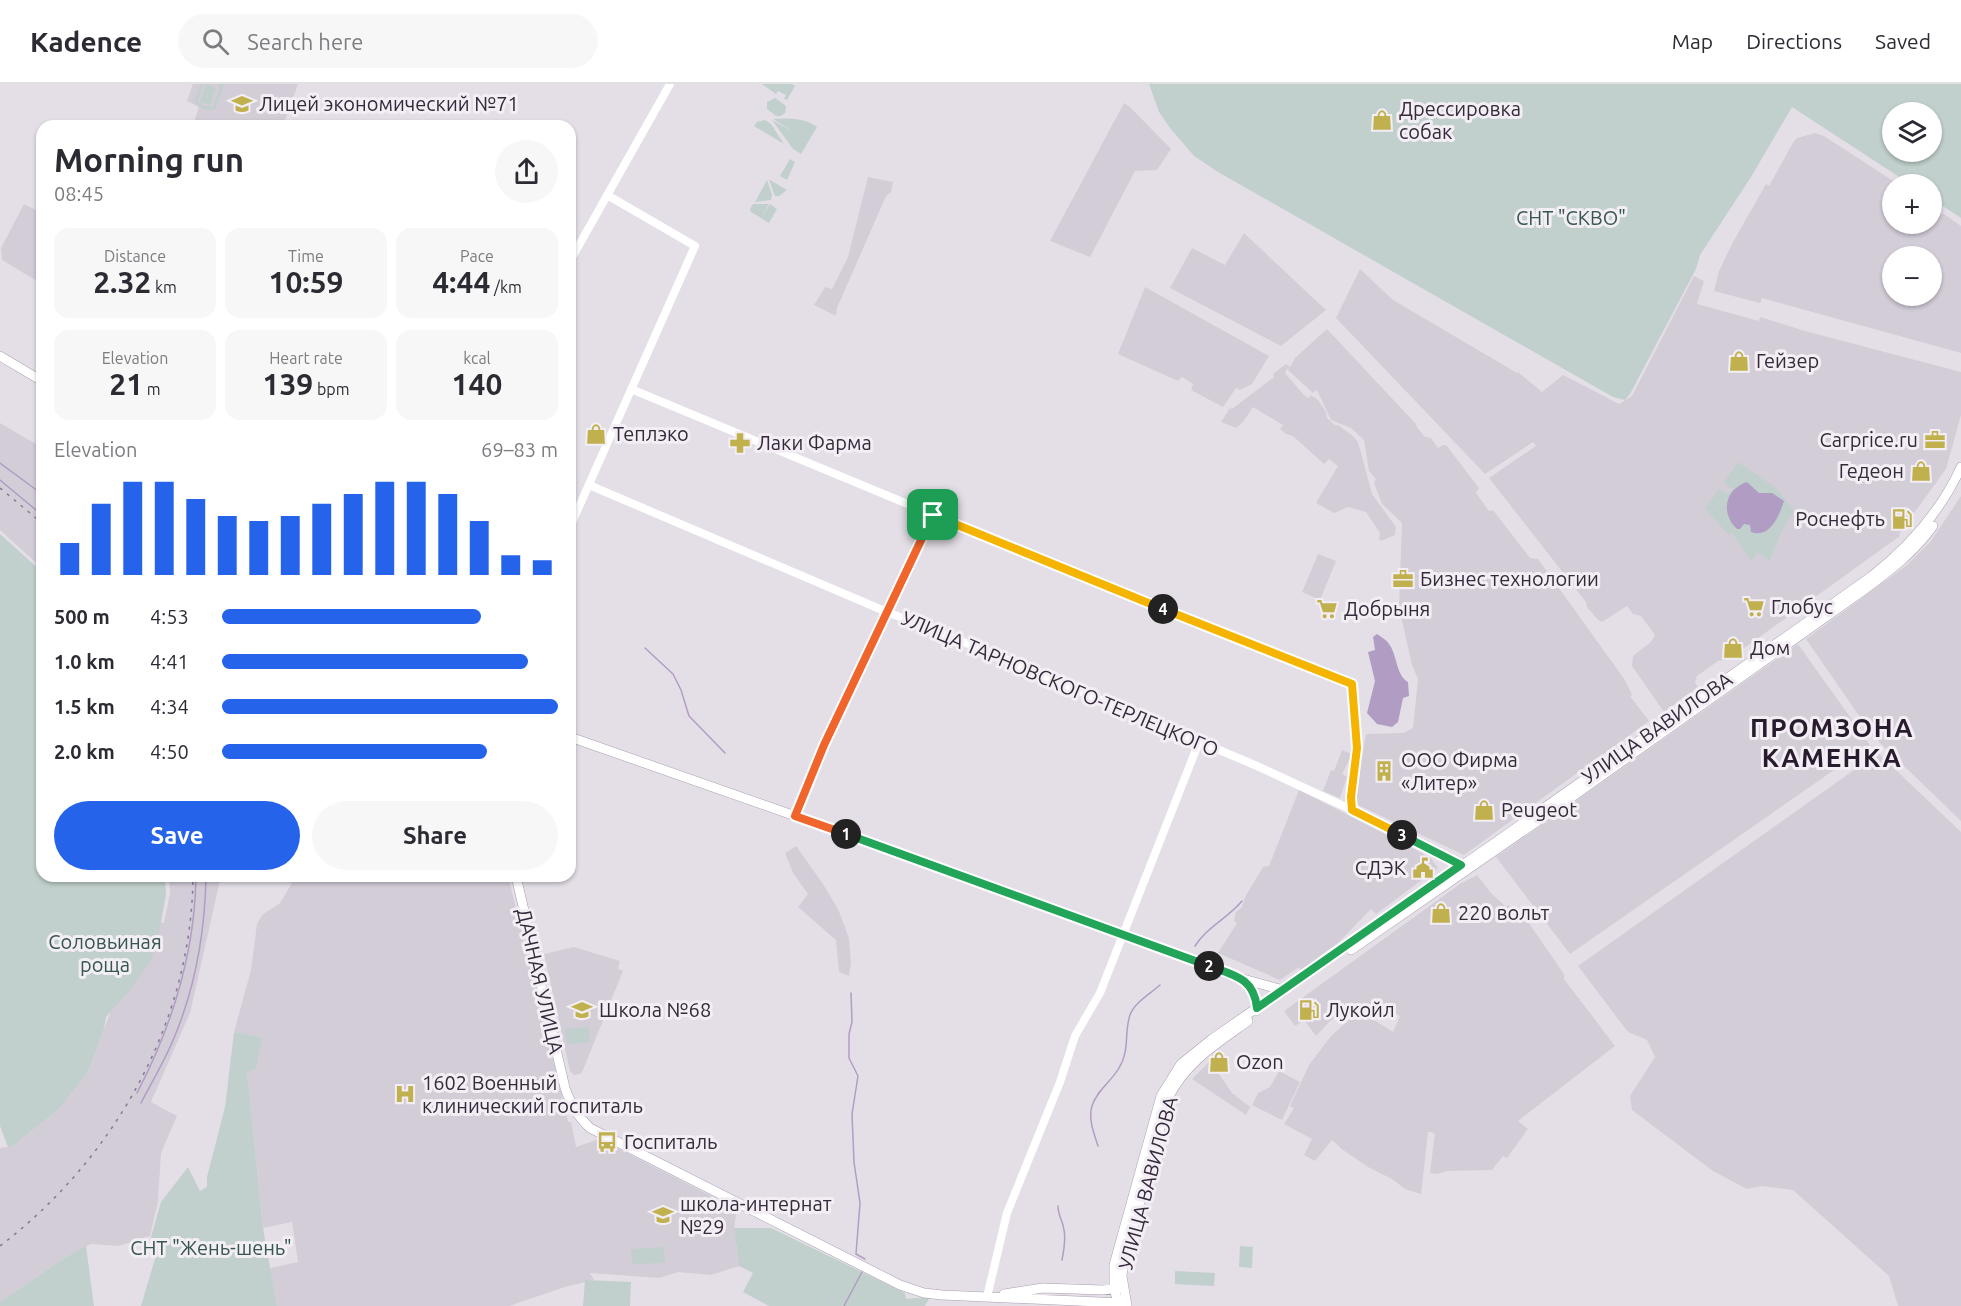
<!DOCTYPE html>
<html lang="en">
<head>
<meta charset="utf-8">
<style>
	body { margin:0; font-family:Ubuntu,sans-serif; background:#f7f7f7; color:#2b2b33; height:100vh; display:flex; flex-direction:column; font-size:22px; white-space:nowrap }
	* { box-sizing:border-box; margin:0 }
	p { font-size:20px; color:#7c7c81 }
	.icon { flex:none; width:33px; height:33px; fill:none; stroke:currentColor; stroke-width:2; stroke-linecap:round; stroke-linejoin:round }
	.map { position:relative; flex:1; overflow:hidden }
	.drawer { position:absolute; left:36px; top:36px; width:540px; height:762px; display:flex; flex-direction:column; background:#fff; border-radius:18px; box-shadow:0 2px 4px #0004 }
	.drawer>* { flex:none }
	.buttons { position:absolute; left:1882px; top:18px; display:grid; gap:12px }
	.buttons a { display:grid; place-items:center; width:60px; height:60px; border-radius:50%; background:#fff; box-shadow:0 2px 4px #0004; font-size:30px }
	.pin { position:absolute; display:grid; place-items:center; width:51px; height:51px; color:#fff; margin:-26px; border-radius:12px; box-shadow:0 3px 9px #0006 }
	.km { position:absolute; width:30px; height:30px; margin:-15px; border-radius:50%; background:#222; color:#fff; font-size:16px; line-height:30px; text-align:center }
	.round { display:grid; place-items:center; flex:none; width:63px; height:63px; border-radius:32px; background:#f7f7f7 }
	.overview { display:flex; align-items:center; justify-content:space-between; height:102px; padding:0 18px }
	h1 { font-size:33px; font-weight:700; line-height:45px }
	.figures { display:grid; grid-template-columns:repeat(3,1fr); gap:9px; height:102px; padding:6px 18px }
	.figures div { display:grid; align-content:center; border-radius:15px; background:#f7f7f7; text-align:center }
	.figures b { font-size:30px; font-weight:700 }
	.figures small { font-size:16px; font-weight:400 }
	.figures p { font-size:16px }
	.chart { height:168px; padding:12px 18px }
	.chart p { display:flex; justify-content:space-between }
	.chart svg { width:100%; height:108px; margin-top:6px; stroke:#2563eb; stroke-width:6 }
	.cta { display:flex; gap:12px; margin-top:auto; padding:12px 18px }
	.cta a { flex:1; height:69px; border-radius:36px; background:#2563eb; color:#fff; font-size:24px; font-weight:700; line-height:69px; text-align:center }
	.cta a+a { background:#f7f7f7; color:#2b2b33 }
	ul { padding:0 18px; list-style:none; font-size:20px }
	li { display:grid; grid-template-columns:96px 72px 1fr; align-items:center; height:45px }
	li i { height:15px; border-radius:8px; background:#2563eb }
	header { display:flex; align-items:center; gap:36px; box-sizing:border-box; height:84px; padding:0 30px; background:#fff; border-bottom:2px solid #e1e1e2 }
	header strong { font-size:28px }
	nav { display:flex; gap:33px; margin-inline-start:auto; font-size:21px }
	.search { width:420px; height:54px; background:#f7f7f7; display:flex; align-items:center; gap:15px; box-sizing:border-box; padding:0 21px; border-radius:33px; color:#7c7c81; font-size:22px }
	.map>svg:first-child { display:block }
	.built { fill:#d3cdd8; fill-rule:evenodd }
	.green { fill:#c1d0cc; fill-rule:evenodd }
	.water { fill:#b19dc4 }
	.lines { fill:none; stroke-linecap:round; stroke-linejoin:round }
	.stream { stroke:#b19dc4; stroke-width:1.5 }
	.primary-casing { stroke:#aa9fb1; stroke-width:10 }
	.secondary { stroke:#fff; stroke-width:8 }
	.primary { stroke:#fff; stroke-width:9 }
	.rail { stroke:#877a8f; stroke-width:1.5; stroke-dasharray:3 6; stroke-linecap:butt }
	.split-1-casing { stroke:#fff; stroke-width:12 }
	.split-2-casing { stroke:#fff; stroke-width:12 }
	.split-3-casing { stroke:#fff; stroke-width:12 }
	.split-4-casing { stroke:#fff; stroke-width:12 }
	.split-5-casing { stroke:#fff; stroke-width:12 }
	.split-1 { stroke:#f0652b; stroke-width:8 }
	.split-2 { stroke:#22a559; stroke-width:8 }
	.split-3 { stroke:#22a559; stroke-width:8 }
	.split-4 { stroke:#f5b400; stroke-width:8 }
	.split-5 { stroke:#f5b400; stroke-width:8 }
	.labels { text-anchor:middle; stroke-width:6; stroke-linejoin:round; paint-order:stroke }
	.poi-label { font-size:20px; fill:#35293c; stroke:#f2eef4; text-anchor:start }
	.park-label { font-size:20px; fill:#385651; stroke:#f2eef4 }
	.street-label { font-size:20px; fill:#35293c; stroke:#f2eef4 }
	.district-label { font-size:26px; font-weight:bold; letter-spacing:1.5px; fill:#271b2d; stroke:#f2eef4 }
</style>
</head>
<body>
<header>
<strong>Kadence</strong>
<div class="search"><svg class="icon" aria-label="search" viewBox="0 0 24 24"><circle cx="10" cy="10" r="6"/><path d="M15 15l6 6"/></svg>Search here</div>
<nav><a>Map</a><a>Directions</a><a>Saved</a></nav>
</header>
<div class="map">
<svg width="1961" height="1222" viewBox="0 0 1961 1222">
	<rect width="100%" height="100%" fill="#e4dfe7"/>
	<path class="built" d="M193 0H298L283 42 193 41 199 23 187 17Z
		M1124 19 1130 23 1171 65 1157 86 1135 87 1090 173 1050 157Z
		M1815 49 1824 52 1898 100H1893V140H1932V122L1937 125 1939 130H1944L1961 142V269L1762 214 1760 219 1714 207 1719 187 1733 158 1766 100 1769 102 1794 57 1797 54ZM1932 172V212H1893V172Z
		M868 93 893 98 891 108 886 112 837 224 836 232 814 221 825 203 832 205 848 173Z
		M24 120 42 129V200L2 176 1 164Z
		M1244 149 1326 226 1281 262 1170 204 1192 164 1225 181Z
		M1360 185 1393 216 1517 289 1518 288 1542 308 1563 291 1619 320 1632 312 1694 192 1704 197 1697 220 1759 237 1760 233 1805 247 1961 288V331L1946 385 1899 450 1900 452 1747 562 1725 576 1718 577 1697 592 1695 599 1698 603 1664 628 1632 582 1633 572 1651 558 1655 551 1641 532 1633 530 1627 522 1602 538 1598 536 1587 523 1586 518 1489 394 1536 362 1533 358 1485 390 1336 234ZM1732 404 1793 426 1781 449 1770 477 1758 468 1751 477 1732 448 1730 450 1727 411Z
		M1145 203 1269 272 1252 300 1240 306 1236 304 1223 323 1191 306 1193 300 1182 293 1178 297 1118 270Z
		M1327 245 1416 340 1417 343 1425 353 1431 354 1438 364 1443 361H1446L1479 404 1476 409 1489 427 1493 426 1530 474 1538 475 1625 596 1632 611 1630 612 1649 637 1464 771 1358 721 1355 712 1366 650 1403 649 1413 644 1418 595 1412 581 1399 523 1402 439 1382 420 1374 399 1376 395 1369 387 1364 356 1351 344 1331 336 1317 306 1313 309 1288 286 1289 284 1287 285 1285 289 1303 310 1308 314 1311 311 1318 316 1326 328 1327 334 1336 342 1338 341 1352 351 1358 358 1372 410 1396 443 1395 451 1381 457 1379 455 1380 449 1366 428 1348 423 1334 429 1316 419 1338 382 1329 375 1324 380 1293 352 1286 350 1280 345 1283 341 1253 323 1243 338 1236 344 1221 338 1230 324 1232 325 1274 293 1273 290 1286 280 1290 283 1295 274Z
		M0 339 36 360 42 351V484L0 446Z
		M1961 412V737L1873 652 1806 555 1907 481 1931 457Z
		M1318 470 1336 477 1320 516 1302 508Z
		M1798 560 1870 661 1570 870 1496 773Z
		M1342 666 1352 670 1342 690 1347 693 1340 714 1323 707 1331 686 1334 687Z
		M1878 669 1961 748V1222H1898L1889 1192 1793 1106 1762 1102 1747 1105 1713 1087 1632 1026 1630 1012 1655 973 1647 956 1628 948 1578 882Z
		M1299 706 1422 769 1427 773 1429 772 1438 784 1376 830 1371 825 1339 858 1301 886 1299 883 1280 896 1218 869 1237 839 1234 837 1236 828 1242 823 1245 813 1263 783 1269 782Z
		M796 762 823 800 838 825 846 846 849 855 851 879 849 892 839 888 836 856 798 823 808 810 793 789 785 769Z
		M1477 791 1491 809 1506 823 1509 821 1517 829H1522L1564 890V895L1615 962 1518 1037 1528 1045 1507 1074 1503 1072 1492 1086 1447 1087 1437 1090 1430 1089 1434 1056 1435 1050 1431 1048H1428L1421 1110 1405 1105 1392 1095 1368 1083 1343 1066 1332 1056 1315 1077 1304 1071 1312 1055 1284 1040 1294 1024 1290 1022 1309 981 1331 952 1351 934H1371L1393 948 1400 932 1381 922 1363 920 1330 937 1316 952 1304 936 1295 942 1284 927 1460 800Z
		M169 792H221L190 929 151 1018 177 1032 161 1069 158 1117 150 1152 119 1162 91 1160 61 1176 0 1218V1064L13 1062 58 1026 87 990 112 924 124 832 164 839 170 809Z
		M296 792H508L567 1033 568 1038H571L576 1063 599 1055 737 1125 734 1144 739 1182 711 1191 678 1188 659 1194 590 1189 594 1196 565 1203 509 1222H277L270 1184 298 1178 292 1138 263 1144 247 988 262 953 234 948 251 886 257 840 262 831 280 819Z
		M574 863 620 877 618 885 623 887 583 986 580 990 574 991 570 987 544 870Z
		M1210 977 1232 1009 1250 1023 1246 1031 1192 995Z
		M1279 987 1300 998 1282 1036 1252 1021 1258 1009 1270 1003Z"/>
	<path class="green" d="M201 0H203L197 17 204 22 213 23 220 2 216 0H224L215 26 203 25 194 18Z
		M206 0 216 3 210 21 200 18Z
		M762 0H792L795 2 787 16 784 15 786 11 778 7 776 10Z
		M1149 0H1961V134L1932 115V100H1910L1792 23 1751 93 1700 171 1696 185 1630 310 1625 316 1613 313 1218 88 1194 72 1170 44 1159 28ZM1932 28V68H1893V28Z
		M775 14 786 22 785 29 781 32H776L767 25V18Z
		M773 35C787 34 806 34 817 43L801 70 793 65 772 36 794 48Z
		M765 36 771 40 784 60 754 42 757 38Z
		M790 75 795 78 787 96 780 92Z
		M767 96 772 111 771 116 755 118Z
		M769 96H770L787 106 779 112H775Z
		M753 120H769L761 134 751 128 750 125Z
		M770 120 777 125 769 139 761 134Z
		M1738 378 1776 404 1794 426 1781 449 1770 477 1758 469 1751 477 1732 449 1729 451 1705 425 1719 405 1727 410 1732 405 1724 398Z
		M0 450 42 488V792H165L166 811 158 854 151 876 130 906 106 933 104 945 87 990 58 1026 13 1062 8 1063 0 1042Z
		M589 943 590 958 567 960 565 945Z
		M234 948 262 953 256 985 247 988 263 1144 277 1222H141L157 1168 151 1153 161 1118 188 1083 200 1107 207 1103V1093L225 1023Z
		M734 1144H771L905 1209 906 1215 930 1213 925 1222H769L743 1208 753 1189 739 1182Z
		M86 1162 94 1222H0V1218L61 1176Z
		M1240 1162 1253 1163 1252 1184 1239 1183Z
		M664 1163 665 1179 632 1180 631 1165Z
		M1175 1187 1215 1189 1214 1202 1175 1200Z
		M585 1196 631 1198 630 1222H583Z"/>
	<path class="water" d="M1747 398 1759 409H1772L1784 417C1779 432 1770 455 1751 448L1750 441 1744 440 1740 445H1737C1720 429 1725 405 1747 398Z
		M1377 550C1383 554 1388 557 1391 563 1397 574 1397 592 1408 598L1409 612 1403 614 1398 638 1392 643 1377 640 1367 629 1375 597 1368 568 1375 566 1373 553Z"/>
	<g class="lines">
		<path class="stream" d="M0 379 42 410
			M0 396 42 431
			M645 564 673 590 681 606 689 632 725 669
			M1195 862C1207 843 1228 834 1242 817
			M851 909 852 938 849 950V974L858 992 852 1030 854 1078 860 1119 856 1170 865 1175
			M137 1009C172 942 195 868 196 792
			M141 1019C152 998 165 976 174 954 195 904 205 846 206 792
			M1098 1062C1094 1049 1088 1035 1092 1022 1097 1006 1111 998 1119 984 1130 967 1124 948 1130 931 1135 918 1150 910 1160 901
			M1058 1122C1058 1132 1063 1137 1064 1146 1066 1156 1064 1166 1062 1176
			M844 1222 862 1188"/>
		<g class="primary-casing">
			<path id="primary" d="M0 272 42 297
				M570 653 801 734 1243 895 1283 906
				M516 792 565 1004C571 1020 577 1032 590 1044L900 1201 924 1209 942 1211 1122 1219
				M1351 866 1545 732 1861 508C1887 489 1914 469 1933 442
				M1244 897C1254 906 1258 914 1256 927
				M1004 1210 1043 1204 1103 1206 1119 1204
				M1119 1222 1114 1205V1181L1161 1012 1181 980 1212 955 1496 758 1872 492C1910 462 1941 427 1961 383
				M1127 1222 1122 1192 1123 1181 1168 1014C1186 978 1216 960 1248 937"/>
		</g>
		<path class="secondary" d="M570 177 670 0
			M631 305 1153 522 1352 600 1357 665 1351 713 1352 726
			M589 401 887 528 971 561 1257 682 1352 726 1461 781
			M570 443 695 162 607 111
			M795 732 824 661 933 431
			M987 1213 1007 1129 1060 998 1075 952 1100 909 1199 658"/>
		<use href="#primary" class="primary"/>
		<path class="rail" d="M0 404 42 439
			M0 1162C114 1075 192 938 193 792"/>
	</g>
	<g class="lines">
		<g class="split-1-casing">
			<path id="split-1" d="M846 750 795 732 824 661 933 431"/>
		</g>
		<g class="split-2-casing">
			<path id="split-2" d="M846 750 1209 882"/>
		</g>
		<g class="split-3-casing">
			<path id="split-3" d="M1209 882C1234 891 1254 894 1257 924L1461 781 1402 751"/>
		</g>
		<g class="split-4-casing">
			<path id="split-4" d="M1163 525 1352 600 1357 664 1351 713 1352 726 1402 751"/>
		</g>
		<g class="split-5-casing">
			<path id="split-5" d="M933 431 1163 525"/>
		</g>
		<use href="#split-1" class="split-1"/>
		<use href="#split-2" class="split-2"/>
		<use href="#split-3" class="split-3"/>
		<use href="#split-4" class="split-4"/>
		<use href="#split-5" class="split-5"/>
	</g>
	<defs>
		<g id="school-bare" transform="scale(1.62)"><path d="M0-5L7-2L0 1L-7-2ZM-4 1L0 2.5L4 1V4Q0 6-4 4Z" fill="#c1b04e" stroke="#f2eef4" stroke-width="2.5" paint-order="stroke"/></g>
		<g id="shop-bare" transform="scale(1.62)"><path d="M-5-2.5h2.3a2.7 3.5 0 0 1 5.4 0H5L5.5 6h-11ZM-1.5-2.5h3a1.5 2.3 0 0 0-3 0Z" fill="#c1b04e" stroke="#f2eef4" stroke-width="2.5" paint-order="stroke"/></g>
		<g id="office-bare" transform="scale(1.62)"><path d="M-6-3h4V-5.5h4V-3h4V5H-6ZM-1-4.5V-3h2v-1.5ZM-6 0V1H6V0Z" fill="#c1b04e" stroke="#f2eef4" stroke-width="2.5" paint-order="stroke"/></g>
		<g id="pharmacy-bare" transform="scale(1.62)"><path d="M-2-6h4v4h4v4h-4v4h-4v-4h-4v-4h4Z" fill="#c1b04e" stroke="#f2eef4" stroke-width="2.5" paint-order="stroke"/></g>
		<g id="fuel-bare" transform="scale(1.62)"><path d="M-5.5-6h7V0h2V4h1.3V-2.5L3-4.5l.8-.8L6-3V5H2.5V1h-1V6h-7ZM-4.2-4.7v3.2H.2V-4.7Z" fill="#c1b04e" stroke="#f2eef4" stroke-width="2.5" paint-order="stroke"/></g>
		<g id="supermarket-bare" transform="scale(1.62)"><path d="M-6-5.5h2.5l.6 2H6L4.5 2H-2.5L-4.4-4H-6ZM-1.5 3.2a1.3 1.3 0 1 0 .1 0ZM3 3.2a1.3 1.3 0 1 0 .1 0Z" fill="#c1b04e" stroke="#f2eef4" stroke-width="2.5" paint-order="stroke"/></g>
		<g id="building-bare" transform="scale(1.62)"><path d="M-4-6H4V6H1V3H-1V6H-4ZM-2.5-4.3h1.7v1.8h-1.7ZM.8-4.3h1.7v1.8H.8ZM-2.5-1h1.7V.8h-1.7ZM.8-1h1.7V.8H.8Z" fill="#c1b04e" stroke="#f2eef4" stroke-width="2.5" paint-order="stroke"/></g>
		<g id="civic-bare" transform="scale(1.62)"><path d="M-.6-6.5H3V-4.5H.6V-3L4-1V1h2V6H-6V1h2V-1L-.6-3ZM-1.2 2.5V6h2.4V2.5Z" fill="#c1b04e" stroke="#f2eef4" stroke-width="2.5" paint-order="stroke"/></g>
		<g id="hospital-bare" transform="scale(1.62)"><path d="M-5-5h3v3.5h4V-5h3V5h-3V1.5h-4V5h-3Z" fill="#c1b04e" stroke="#f2eef4" stroke-width="2.5" paint-order="stroke"/></g>
		<g id="bus-bare" transform="scale(1.62)"><path d="M-5-6H5V4H4V6H2V4H-2V6H-4V4H-5ZM-3.5-4V0h7V-4ZM-3.5 1.2v1.5H-2V1.2ZM2 1.2v1.5H3.5V1.2Z" fill="#c1b04e" stroke="#f2eef4" stroke-width="2.5" paint-order="stroke"/></g>
	</defs>
	<g fill-rule="evenodd">
		<use href="#school-bare" x="242" y="20"/>
		<use href="#shop-bare" x="1382" y="36"/>
		<use href="#shop-bare" x="1739" y="277"/>
		<use href="#shop-bare" x="596" y="350"/>
		<use href="#office-bare" x="1935" y="356"/>
		<use href="#pharmacy-bare" x="740" y="359"/>
		<use href="#shop-bare" x="1921" y="387"/>
		<use href="#fuel-bare" x="1902" y="435"/>
		<use href="#office-bare" x="1403" y="495"/>
		<use href="#supermarket-bare" x="1754" y="523"/>
		<use href="#supermarket-bare" x="1327" y="525"/>
		<use href="#shop-bare" x="1733" y="564"/>
		<use href="#building-bare" x="1384" y="687"/>
		<use href="#shop-bare" x="1484" y="726"/>
		<use href="#civic-bare" x="1423" y="784"/>
		<use href="#shop-bare" x="1441" y="829"/>
		<use href="#school-bare" x="582" y="926"/>
		<use href="#fuel-bare" x="1309" y="926"/>
		<use href="#shop-bare" x="1219" y="978"/>
		<use href="#hospital-bare" x="405" y="1010"/>
		<use href="#bus-bare" x="607" y="1058"/>
		<use href="#school-bare" x="663" y="1131"/>
	</g>
	<g class="labels">
		<g class="poi-label">
			<text x="259" y="27">Лицей экономический №71</text>
			<text x="1399" y="32">Дрессировка<tspan x="1399" dy="23">собак</tspan></text>
			<text x="1756" y="284">Гейзер</text>
			<text x="613" y="357">Теплэко</text>
			<text x="1918" y="363" text-anchor="end">Carprice.ru</text>
			<text x="757" y="366">Лаки Фарма</text>
			<text x="1904" y="394" text-anchor="end">Гедеон</text>
			<text x="1885" y="442" text-anchor="end">Роснефть</text>
			<text x="1420" y="502">Бизнес технологии</text>
			<text x="1771" y="530">Глобус</text>
			<text x="1344" y="532">Добрыня</text>
			<text x="1750" y="571">Дом</text>
			<text x="1401" y="683">ООО Фирма<tspan x="1401" dy="23">«Литер»</tspan></text>
			<text x="1501" y="733">Peugeot</text>
			<text x="1406" y="791" text-anchor="end">СДЭК</text>
			<text x="1458" y="836">220 вольт</text>
			<text x="599" y="933">Школа №68</text>
			<text x="1326" y="933">Лукойл</text>
			<text x="1236" y="985">Ozon</text>
			<text x="422" y="1006">1602 Военный<tspan x="422" dy="23">клинический госпиталь</tspan></text>
			<text x="624" y="1065">Госпиталь</text>
			<text x="680" y="1127">школа-интернат<tspan x="680" dy="23">№29</tspan></text>
		</g>
		<g class="park-label">
			<text x="1571" y="141">СНТ "СКВО"</text>
			<text x="105" y="865">Соловьиная<tspan x="105" dy="23">роща</tspan></text>
			<text x="211" y="1171">СНТ "Жень-шень"</text>
		</g>
		<g class="street-label">
			<text transform="translate(1060 600) rotate(23)" y="7">УЛИЦА ТАРНОВСКОГО-ТЕРЛЕЦКОГО</text>
			<text transform="translate(1657 644) rotate(-35)" y="7">УЛИЦА ВАВИЛОВА</text>
			<text transform="translate(540 897) rotate(77)" y="7">ДАЧНАЯ УЛИЦА</text>
			<text transform="translate(1148 1099) rotate(-75)" y="7">УЛИЦА ВАВИЛОВА</text>
		</g>
		<g class="district-label">
			<text x="1832" y="653">ПРОМЗОНА<tspan x="1832" dy="30">КАМЕНКА</tspan></text>
		</g>
	</g>
</svg>
<div class="buttons">
<a><svg class="icon" aria-label="layers" viewBox="0 0 24 24"><path d="M12 4l9 5-9 5-9-5zM3 14l9 5 9-5"/></svg></a>
<a>+</a>
<a>−</a>
</div>
<div class="pin" style="left:933px;top:431px;background:#1e9e55"><svg class="icon" aria-label="arrive" viewBox="0 0 24 24"><path d="M6 21V4h12l-3 4 3 4H6"/></svg></div>
<b class="km" style="left:846px;top:750px">1</b>
<b class="km" style="left:1209px;top:882px">2</b>
<b class="km" style="left:1402px;top:751px">3</b>
<b class="km" style="left:1163px;top:525px">4</b>
<section class="drawer">
<div class="overview"><div><h1>Morning run</h1><p>08:45</p></div><a class="round"><svg class="icon" aria-label="share" viewBox="0 0 24 24"><path d="M12 15V3M7 8l5-5 5 5M5 13v7h14v-7"/></svg></a></div>
<div class="figures">
<div><p>Distance</p><b>2.32<small> km</small></b></div>
<div><p>Time</p><b>10:59</b></div>
<div><p>Pace</p><b>4:44<small> /km</small></b></div>
</div>
<div class="figures">
<div><p>Elevation</p><b>21<small> m</small></b></div>
<div><p>Heart rate</p><b>139<small> bpm</small></b></div>
<div><p>kcal</p><b>140</b></div>
</div>
<div class="chart"><p><span>Elevation</span>69–83 m</p>
<svg viewBox="0 0 160 44" preserveAspectRatio="none"><path d="M5 44V31M15 44V15M25 44V6M35 44V6M45 44V13M55 44V20M65 44V22M75 44V20M85 44V15M95 44V11M105 44V6M115 44V6M125 44V11M135 44V22M145 44V36M155 44V38"/></svg>
</div>
<ul>
<li><b>500 m</b>4:53<i style="width:77%"></i></li>
<li><b>1.0 km</b>4:41<i style="width:91%"></i></li>
<li><b>1.5 km</b>4:34<i style="width:100%"></i></li>
<li><b>2.0 km</b>4:50<i style="width:79%"></i></li>
</ul>
<div class="cta"><a>Save</a><a>Share</a></div>
</section>
</div>
</body>
</html>
